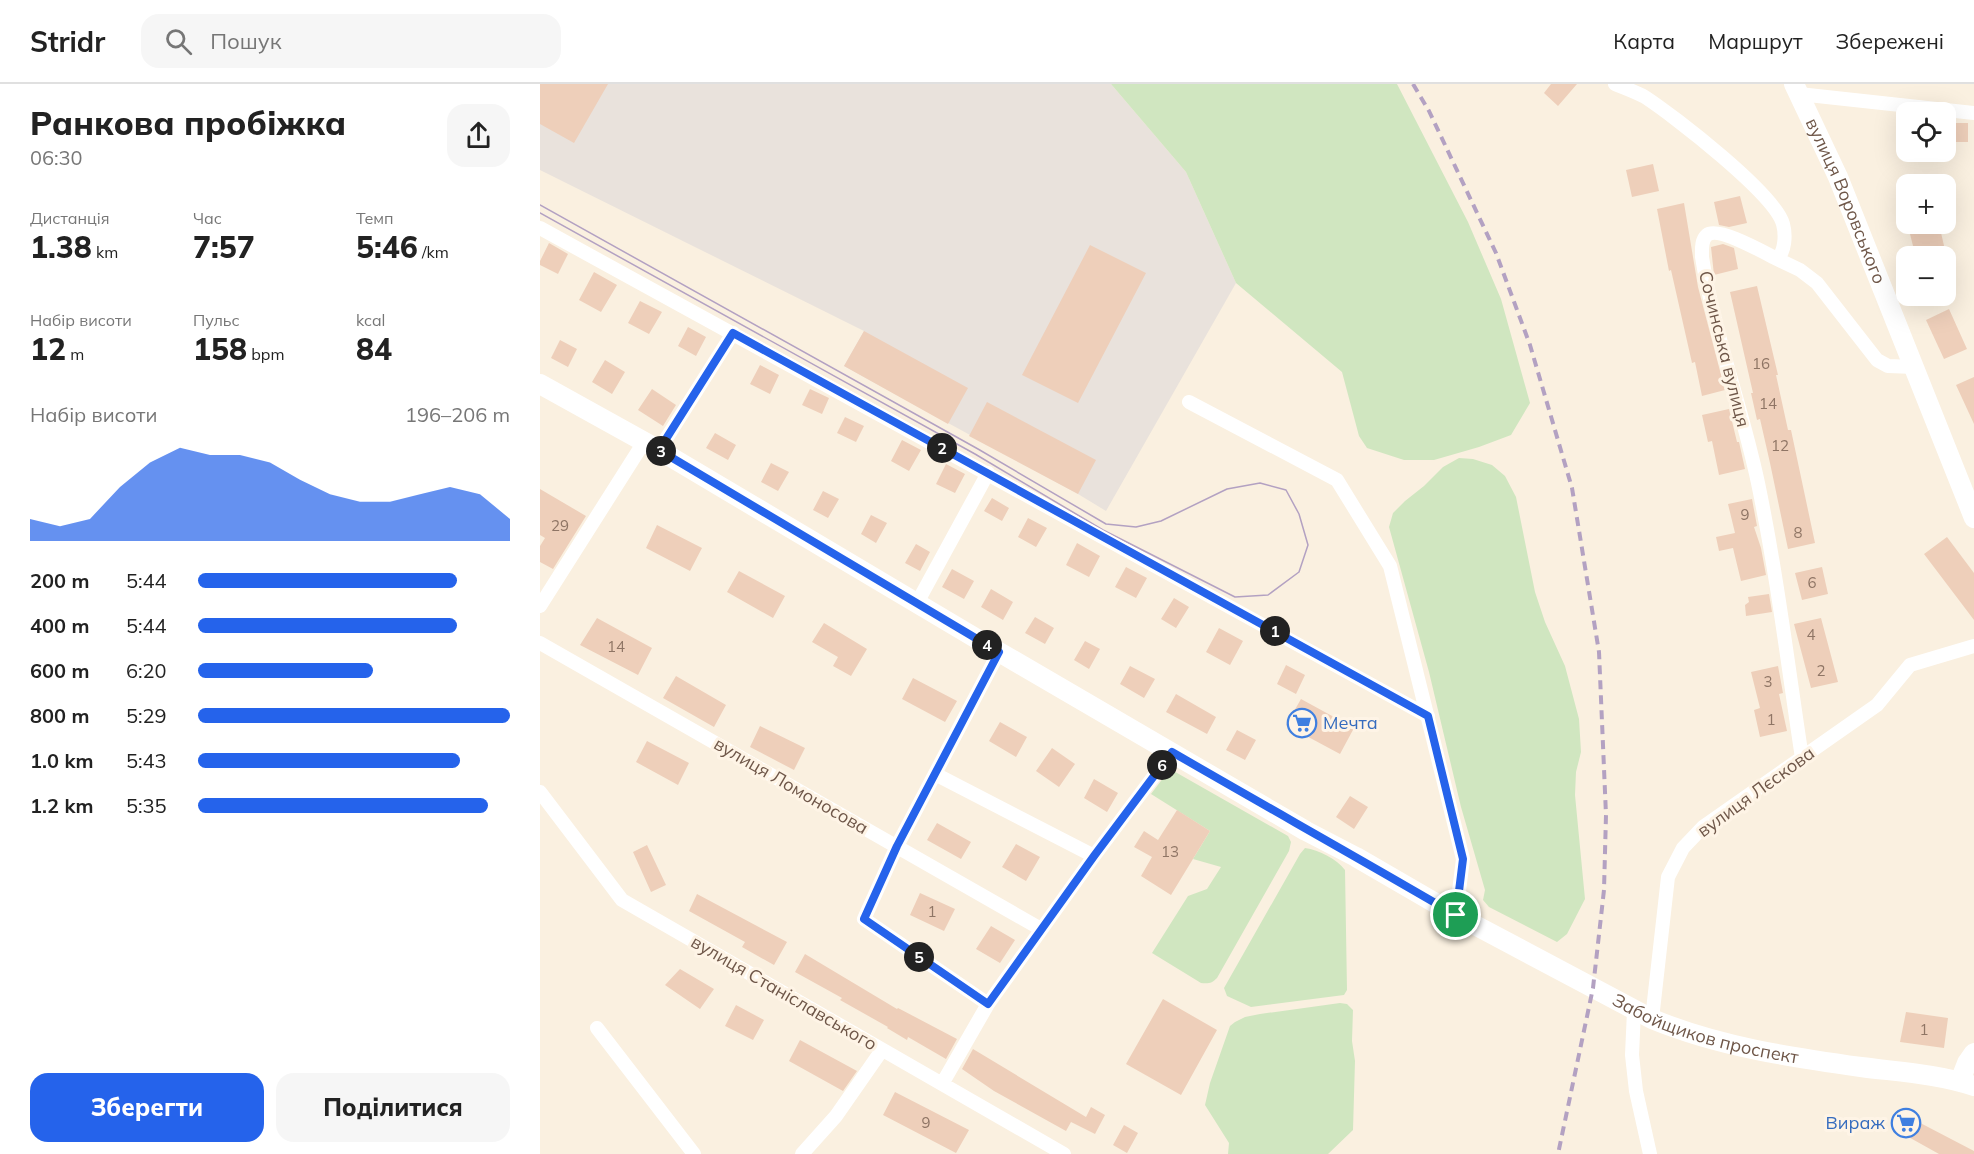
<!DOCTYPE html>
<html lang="uk">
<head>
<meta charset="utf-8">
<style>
	body { margin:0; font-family:Mulish,sans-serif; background:#f6f6f6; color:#222; height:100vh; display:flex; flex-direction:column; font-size:22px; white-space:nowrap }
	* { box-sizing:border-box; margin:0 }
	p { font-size:20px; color:#767676 }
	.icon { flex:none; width:33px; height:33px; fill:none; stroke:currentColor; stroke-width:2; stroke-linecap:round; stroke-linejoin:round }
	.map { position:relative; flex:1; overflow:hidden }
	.drawer { display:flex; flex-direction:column; background:#fff; width:540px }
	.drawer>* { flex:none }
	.fabs { position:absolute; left:1356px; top:18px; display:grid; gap:12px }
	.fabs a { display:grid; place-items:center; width:60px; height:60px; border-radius:12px; background:#fff; box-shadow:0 6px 24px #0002; font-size:30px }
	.pin { position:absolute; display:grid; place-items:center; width:51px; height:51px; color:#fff; margin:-26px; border:3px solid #fff; border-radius:50%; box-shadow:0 2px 6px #0007 }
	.km { position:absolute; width:30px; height:30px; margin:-15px; border-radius:50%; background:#222; color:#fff; font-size:16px; line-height:30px; text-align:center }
	.round { display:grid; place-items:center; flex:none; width:63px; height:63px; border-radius:18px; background:#f6f6f6 }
	.summary { display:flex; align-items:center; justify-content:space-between; height:102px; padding:0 30px }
	h1 { font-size:33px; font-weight:800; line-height:45px }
	.metrics { display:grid; grid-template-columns:repeat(3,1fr); gap:9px; height:102px; padding:6px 30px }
	.metrics div { display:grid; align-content:center }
	.metrics b { font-size:30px; font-weight:800 }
	.metrics small { font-size:16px; font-weight:400 }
	.metrics p { font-size:16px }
	.chart { height:168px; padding:12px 30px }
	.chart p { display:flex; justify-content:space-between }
	.chart svg { width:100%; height:108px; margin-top:6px; fill:#2563eb; opacity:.7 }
	.action { display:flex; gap:12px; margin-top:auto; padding:12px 30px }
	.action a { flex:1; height:69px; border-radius:18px; background:#2563eb; color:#fff; font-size:24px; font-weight:800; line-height:69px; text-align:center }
	.action a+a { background:#f6f6f6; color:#222 }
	ul { padding:0 30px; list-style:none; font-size:20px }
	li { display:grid; grid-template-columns:96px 72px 1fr; align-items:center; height:45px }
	li i { height:15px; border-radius:8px; background:#2563eb }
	header { display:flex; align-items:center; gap:36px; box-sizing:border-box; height:84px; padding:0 30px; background:#fff; border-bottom:2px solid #e0e0e0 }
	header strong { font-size:28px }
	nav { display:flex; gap:33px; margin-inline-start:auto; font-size:21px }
	.search { width:420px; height:54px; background:#f6f6f6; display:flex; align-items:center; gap:15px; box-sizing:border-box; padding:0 21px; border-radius:18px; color:#767676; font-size:22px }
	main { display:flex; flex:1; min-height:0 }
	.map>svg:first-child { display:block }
	.industrial { fill:#e9e2dc }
	.green { fill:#d0e6c0 }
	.building { fill:#eecfba }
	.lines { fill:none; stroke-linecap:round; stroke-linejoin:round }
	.street { stroke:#fff; stroke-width:14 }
	.secondary { stroke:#fff; stroke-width:20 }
	.tram { stroke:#b3a1c2; stroke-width:1.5 }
	.rail { stroke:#b3a1c2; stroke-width:4; stroke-dasharray:9 6; stroke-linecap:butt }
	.route-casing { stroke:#fff; stroke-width:12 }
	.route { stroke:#2563eb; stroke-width:8 }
	.labels { text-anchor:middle; stroke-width:6; stroke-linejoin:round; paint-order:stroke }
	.number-label { font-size:15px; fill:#8f7565 }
	.street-label { font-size:18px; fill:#6f5749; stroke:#fef4e6 }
	.shop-label { font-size:18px; fill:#366cbe; stroke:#fef4e6; text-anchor:start }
</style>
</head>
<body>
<header>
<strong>Stridr</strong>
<div class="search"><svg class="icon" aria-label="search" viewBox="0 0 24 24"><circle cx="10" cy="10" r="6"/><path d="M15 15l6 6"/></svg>Пошук</div>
<nav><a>Карта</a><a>Маршрут</a><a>Збережені</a></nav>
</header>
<main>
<section class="drawer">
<div class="summary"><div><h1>Ранкова пробіжка</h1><p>06:30</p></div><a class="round"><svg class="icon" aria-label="share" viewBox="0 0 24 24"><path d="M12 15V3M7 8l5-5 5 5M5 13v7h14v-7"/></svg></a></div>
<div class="metrics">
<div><p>Дистанція</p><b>1.38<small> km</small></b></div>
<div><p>Час</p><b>7:57</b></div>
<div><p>Темп</p><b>5:46<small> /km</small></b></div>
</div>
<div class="metrics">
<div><p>Набір висоти</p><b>12<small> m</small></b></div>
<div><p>Пульс</p><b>158<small> bpm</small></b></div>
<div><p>kcal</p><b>84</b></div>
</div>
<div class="chart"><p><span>Набір висоти</span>196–206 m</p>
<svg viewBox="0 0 160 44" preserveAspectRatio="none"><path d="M0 44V35L10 38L20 35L30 22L40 12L50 6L60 9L70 9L80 12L90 19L100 25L110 28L120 28L130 25L140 22L150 25L160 35V44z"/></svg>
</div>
<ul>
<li><b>200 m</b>5:44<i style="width:83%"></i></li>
<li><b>400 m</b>5:44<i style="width:83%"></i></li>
<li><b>600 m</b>6:20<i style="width:56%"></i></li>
<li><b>800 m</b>5:29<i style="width:100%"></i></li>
<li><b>1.0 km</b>5:43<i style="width:84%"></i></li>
<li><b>1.2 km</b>5:35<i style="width:93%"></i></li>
</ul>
<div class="action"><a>Зберегти</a><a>Поділитися</a></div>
</section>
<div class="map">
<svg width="1434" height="1070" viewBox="0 0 1434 1070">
	<rect width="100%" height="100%" fill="#faf0e0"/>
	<path class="industrial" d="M0 0H571L646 88 696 199 566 427 538 410 304 282 324 247 0 86Z"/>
	<path class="green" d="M571 0H857L928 138 961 215 990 319 971 351 939 363 894 376H864L827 364 819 352 802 288 696 199 646 88Z
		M919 374 933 375 952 381 965 392 976 413 995 508 1005 538 1025 582 1039 635 1041 668 1036 688 1035 711 1045 815 1027 850 1017 858 949 823 943 816 945 806 921 723 889 588 849 443 853 429 865 417 884 402 903 383Z
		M630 685 748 752 751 758 749 767 677 894C672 899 669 900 661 899L612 869 648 812 667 805 681 783 653 775 670 747 611 710Z
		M765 764C779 766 797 775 805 786L807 906 804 911 711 923 687 912 684 904 760 770Z
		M800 919 807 920 813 926 812 957 815 977 813 1046 788 1070H688L689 1059 665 1021 670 999 690 942 695 938 705 933 720 930Z"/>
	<path class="building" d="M0 0H68L34 59 0 40Z
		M1011 0H1037L1018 22 1004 9Z
		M1406 39H1428V58H1406Z
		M1113 80 1119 107 1092 113 1086 86Z
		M1200 112 1207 139 1189 143 1179 141 1174 118Z
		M1144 119 1158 203 1185 306 1162 312 1155 278 1152 279 1131 186 1129 187 1117 125Z
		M1399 140 1405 166 1378 172 1377 170H1375L1369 146Z
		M9 159 28 170 18 190 0 181V177Z
		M1183 160 1194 164 1198 185 1174 191 1171 163Z
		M550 161 606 189 538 319 482 291Z
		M54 188 77 201 61 228 39 216Z
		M1217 202 1238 291H1236L1248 346H1251L1275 459 1248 465 1230 379 1220 335 1217 336 1211 309H1213L1190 208Z
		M100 217 122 228 109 250 88 239Z
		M1409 225 1427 265 1404 275 1386 236Z
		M148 243 166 253 156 272 138 262Z
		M324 247 428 304 408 340 304 282Z
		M20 256 37 265 28 283 11 274Z
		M65 276 85 288 72 310 52 298Z
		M220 281 239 291 230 310 210 300Z
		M1434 293V340L1416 301Z
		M112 305 136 321 123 342 98 326Z
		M270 305 289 314 282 330 262 321Z
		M447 318 556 376 538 410 429 352Z
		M1189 325 1197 358H1199L1205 385 1179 391 1172 357 1168 358 1162 331Z
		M305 333 324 342 316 358 297 349Z
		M175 349 196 361 188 376 166 364Z
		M362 356 381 366 369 387 351 377Z
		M231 379 249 388 238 407 221 398Z
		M406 380 425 390 415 409 396 400Z
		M0 405 46 432 13 485 0 478V462L5 454 0 451Z
		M283 407 299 415 288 434 273 426Z
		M452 414 469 424 462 437 444 427Z
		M1212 415 1217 442 1214 443 1221 464 1226 491 1201 497 1193 464 1179 467 1176 453 1195 449 1188 420Z
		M331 431 347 439 336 459 321 450Z
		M488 434 507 444 496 463 478 453Z
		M117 441 162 464 150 487 106 464Z
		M1407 453 1434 489V536L1384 470Z
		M537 459 560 472 549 493 526 481Z
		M376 460 390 468 380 487 365 479Z
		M586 483 607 494 596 514 575 503Z
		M1282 483 1288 510 1262 516 1255 489Z
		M412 485 434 497 424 515 402 503Z
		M199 487 245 512 233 534 187 508Z
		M451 505 473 518 463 536 441 523Z
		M1229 510 1232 528 1206 532 1205 521 1209 518 1208 513Z
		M634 514 649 523 636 544 621 535Z
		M495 533 514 544 505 560 485 549Z
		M57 534 112 564 98 591 40 561Z
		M1281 534 1298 598 1271 604 1254 540Z
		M284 539 327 565 311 592 293 582 298 573 272 558Z
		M679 544 703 557 690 581 666 568Z
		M545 557 560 565 549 585 534 576Z
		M746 581 765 591 756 610 737 600Z
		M590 582 615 595 604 614 580 600Z
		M1238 582 1243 609 1239 610 1247 647 1220 653 1214 626 1220 624 1211 588Z
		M136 592 186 621 174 643 123 614Z
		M373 594 417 617 405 638 362 615Z
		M636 610 676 633 667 650 626 628Z
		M761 615 814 644 800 670 746 641Z
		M460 638 487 653 476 673 449 657Z
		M220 642 265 664 254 686 210 663Z
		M697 646 716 656 705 676 686 666Z
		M107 657 149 679 138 701 96 678Z
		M512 664 535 680 519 703 496 687Z
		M554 695 578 709 567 728 544 714Z
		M810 712 828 723 814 745 796 733Z
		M637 726 670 747 631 811 601 792 612 773 594 763 604 747 618 756Z
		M397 739 431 758 421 775 387 756Z
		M476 760 500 773 486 797 462 783Z
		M107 761 126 801 111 808 93 768Z
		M380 809 415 825 404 847 370 831Z
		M157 810 247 858 234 881 202 863 205 858 149 827Z
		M451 842 475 856 460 879 436 865Z
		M265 870 357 925 358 924 417 955 406 975 368 953 367 956 347 944 348 943 300 916 302 914 255 888Z
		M140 885 174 905 160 925 125 901Z
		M623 915 677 946 641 1011 586 980Z
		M196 921 224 936 213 956 185 942Z
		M1366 928 1408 934 1404 964 1360 958Z
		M260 956 317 987 303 1007 249 977Z
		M433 965 546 1033 551 1023 565 1031 555 1050 531 1038 526 1047 454 1007 422 985Z
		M355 1008 429 1046 416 1069 343 1031Z
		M1365 1031 1434 1067V1070H1399L1356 1046Z
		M584 1041 598 1049 587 1069 573 1061Z"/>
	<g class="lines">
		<path class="street" d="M1075 0C1085 4 1096 8 1105 13 1134 32 1235 110 1243 140 1246 151 1245 168 1237 175 1225 169 1178 142 1167 151 1161 156 1162 166 1162 173 1174 250 1202 323 1218 399 1237 490 1248 582 1262 674
			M1259 10 1434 29
			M0 144 888 632
			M1237 175 1260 186 1277 199 1337 276 1348 282 1375 283
			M649 318 797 396 850 482 923 775 916 831
			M119 366 193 249
			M377 519 448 389
			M0 522 104 358
			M0 559 501 845
			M395 690 554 772
			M0 708 82 816 524 1070
			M448 920 554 772 632 668
			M1094 927 1092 971 1096 1007 1110 1070
			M1112 935 1128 793 1143 764 1163 743 1337 621 1370 581 1434 562
			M57 944 154 1070
			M402 1000 448 920 324 835 357 762 459 568
			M262 1070 296 1032 342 966"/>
		<g class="secondary">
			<path id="s1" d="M1254 0 1298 93 1434 434"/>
			<path id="s2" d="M0 300 119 366 459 568 766 747 816 773 916 831 1112 935C1180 963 1250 973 1321 983 1359 988 1398 990 1434 1002"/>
			<path d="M1420 997 1427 979 1434 969"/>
		</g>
		<path class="tram" d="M0 121 438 365 566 440 596 443 621 437 687 405 720 399 746 406 759 430 768 461 759 488 728 511 695 513 563 446 435 370 0 129"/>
		<path class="rail" d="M873 0 889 27 956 169 990 261 1032 404 1059 568 1066 731 1064 806 1053 904 1018 1070"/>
	</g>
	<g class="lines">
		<g class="route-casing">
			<path id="route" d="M193 249 888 632 923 775 916 831C822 776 727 723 632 668L554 772 448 920 324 835 357 762 459 568 119 366Z"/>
		</g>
		<use href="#route" class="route"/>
	</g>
	<defs>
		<g id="supermarket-ring" transform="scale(1.5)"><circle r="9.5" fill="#fef4e6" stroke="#3f7fe0" stroke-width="1.5"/><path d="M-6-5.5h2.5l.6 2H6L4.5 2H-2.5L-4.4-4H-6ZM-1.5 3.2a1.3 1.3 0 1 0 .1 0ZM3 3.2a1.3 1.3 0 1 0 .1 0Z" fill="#3f7fe0"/></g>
	</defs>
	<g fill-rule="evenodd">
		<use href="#supermarket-ring" x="762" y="639"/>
		<use href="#supermarket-ring" x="1366" y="1039"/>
	</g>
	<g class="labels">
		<g class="number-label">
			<text x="1221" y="285">16</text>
			<text x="1228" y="325">14</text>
			<text x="1240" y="367">12</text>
			<text x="1205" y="436">9</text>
			<text x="20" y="447">29</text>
			<text x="1258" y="454">8</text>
			<text x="1272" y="504">6</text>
			<text x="1271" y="556">4</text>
			<text x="76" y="568">14</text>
			<text x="1281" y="592">2</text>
			<text x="1228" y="603">3</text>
			<text x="1231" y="641">1</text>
			<text x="630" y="773">13</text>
			<text x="392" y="833">1</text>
			<text x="1384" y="951">1</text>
			<text x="386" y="1044">9</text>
		</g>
		<g class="street-label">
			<text dy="6" stroke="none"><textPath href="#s1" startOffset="128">вулиця Воровського</textPath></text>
			<text transform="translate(1184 265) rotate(76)" y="6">Сочинська вулиця</text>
			<text transform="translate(251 702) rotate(30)" y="6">вулиця Ломоносова</text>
			<text transform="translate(1216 708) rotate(-36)" y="6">вулиця Лєскова</text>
			<text transform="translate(244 909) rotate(30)" y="6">вулиця Станіславського</text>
			<text dy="6" stroke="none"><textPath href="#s2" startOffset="1335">Забойщиков проспект</textPath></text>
		</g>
		<g class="shop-label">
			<text x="783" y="645">Мечта</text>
			<text x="1345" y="1045" text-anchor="end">Вираж</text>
		</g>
	</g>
</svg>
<div class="fabs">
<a><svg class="icon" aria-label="locate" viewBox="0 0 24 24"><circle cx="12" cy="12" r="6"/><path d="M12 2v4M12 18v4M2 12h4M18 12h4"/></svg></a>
<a>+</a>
<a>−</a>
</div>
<div class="pin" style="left:916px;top:831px;background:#1e9e55"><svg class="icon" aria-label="arrive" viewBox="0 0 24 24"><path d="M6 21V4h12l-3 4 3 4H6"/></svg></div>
<b class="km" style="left:735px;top:547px">1</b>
<b class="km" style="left:402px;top:364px">2</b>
<b class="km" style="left:121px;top:367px">3</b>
<b class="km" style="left:447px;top:561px">4</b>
<b class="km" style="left:379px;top:873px">5</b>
<b class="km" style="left:622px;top:681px">6</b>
</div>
</main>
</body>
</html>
